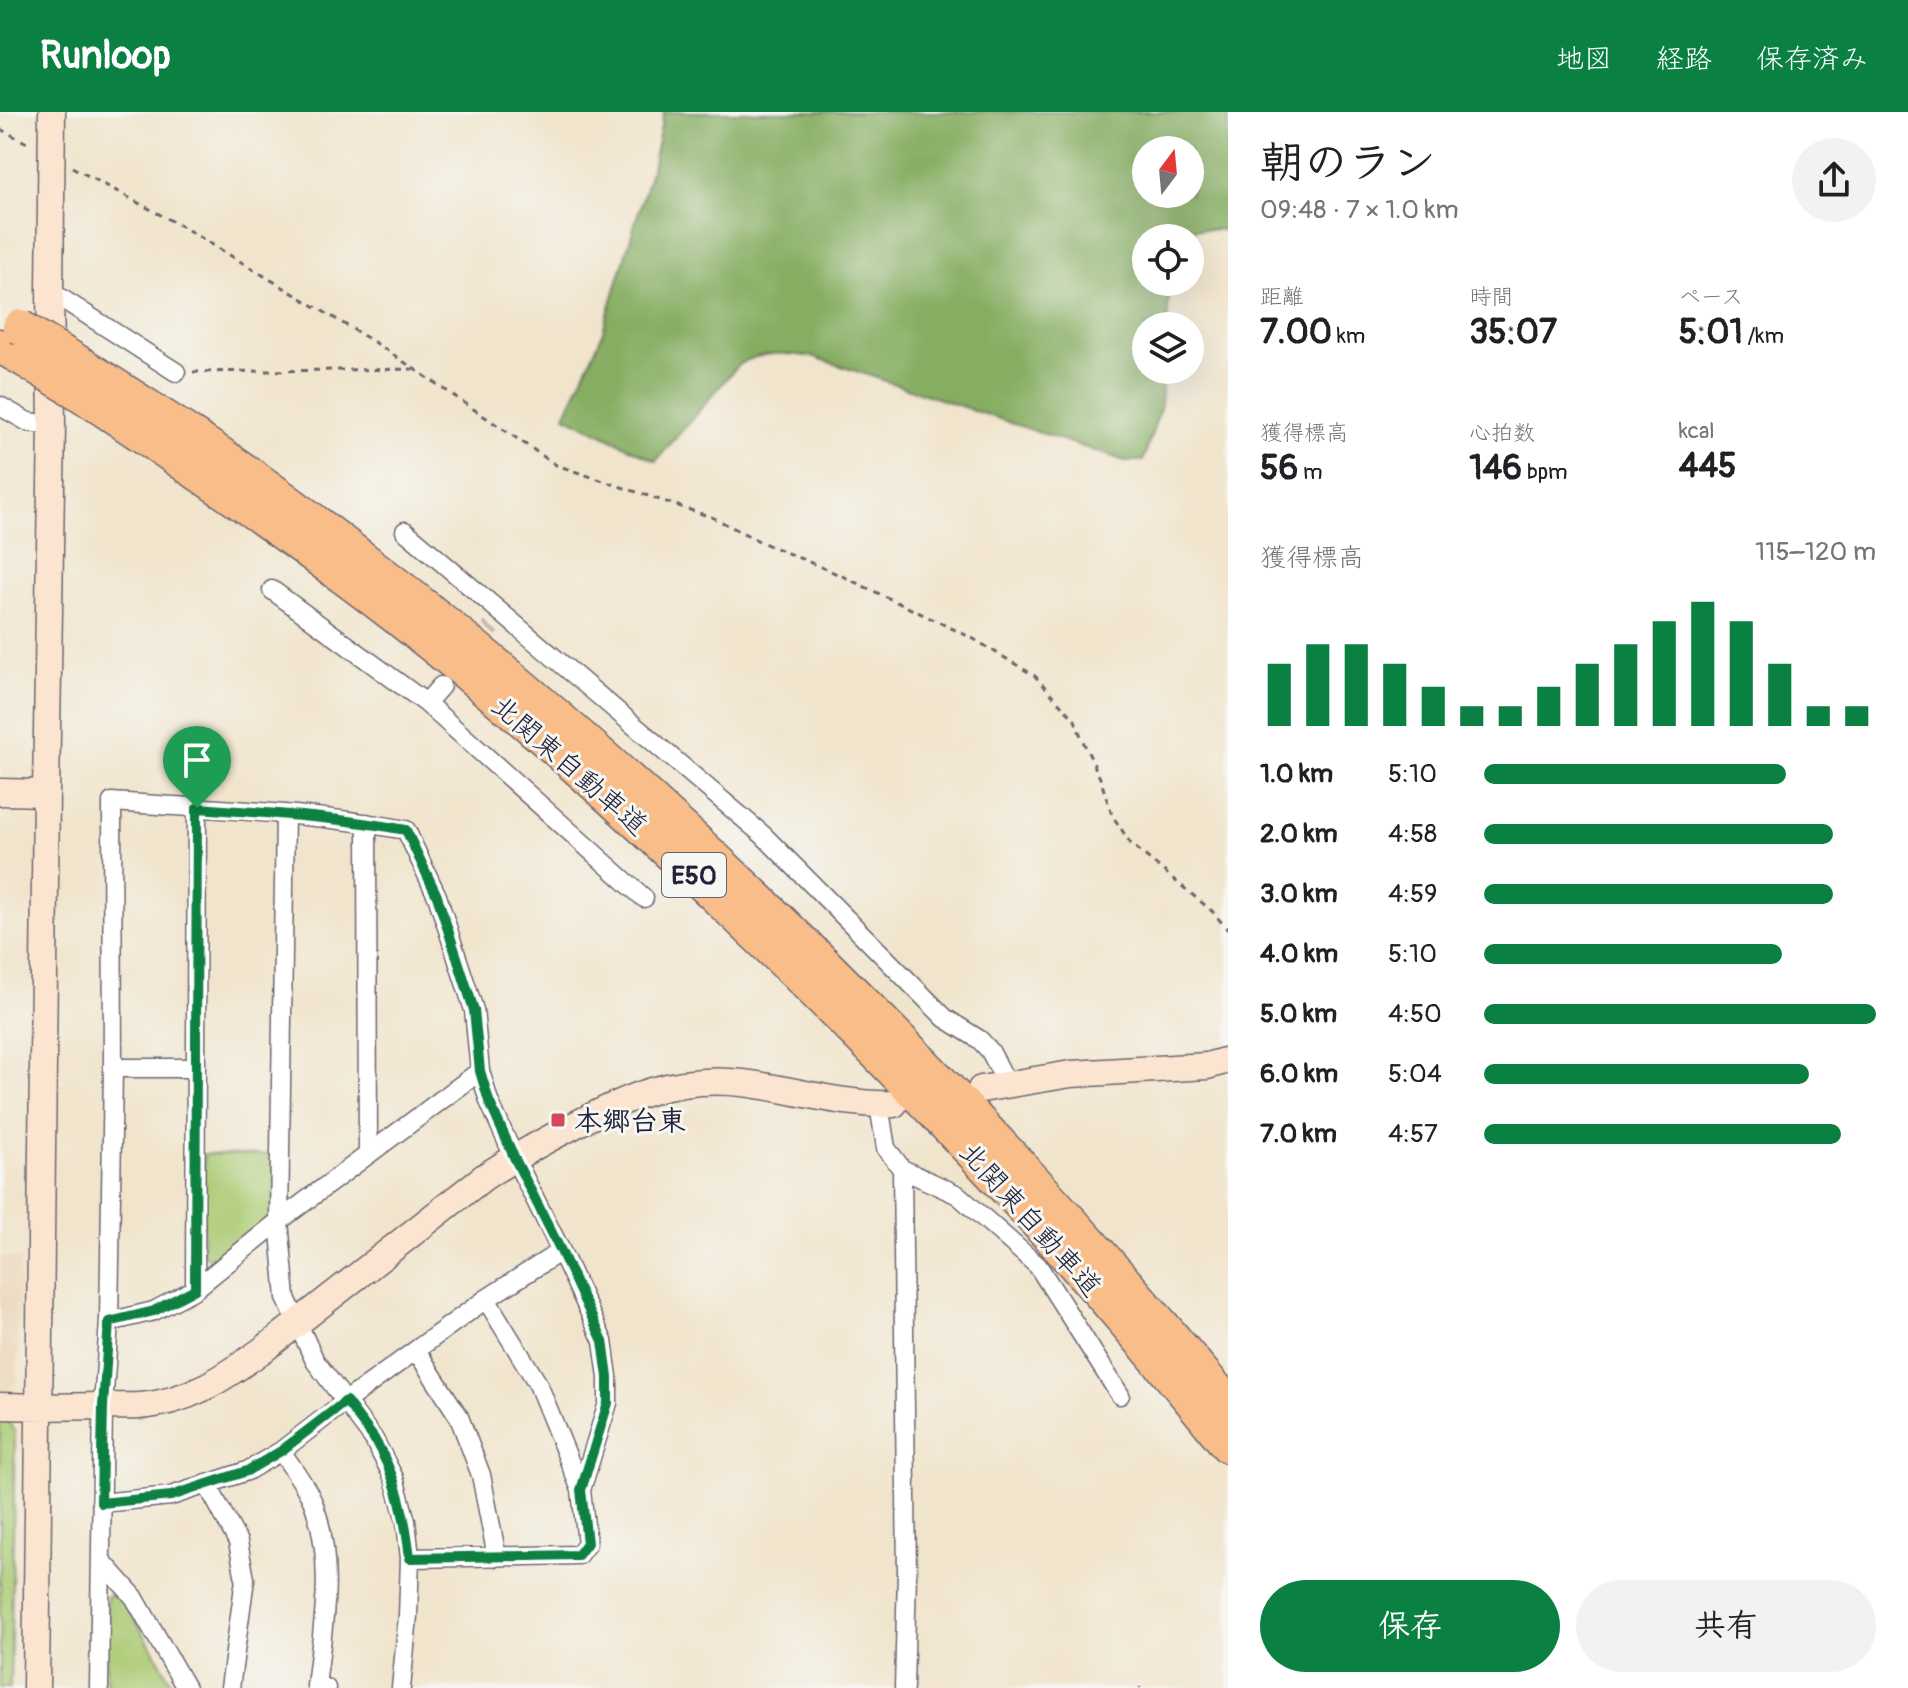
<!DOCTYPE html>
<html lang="ja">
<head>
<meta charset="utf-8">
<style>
	body { margin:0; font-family:Pangolin,"Klee One",sans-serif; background:#f2f2f2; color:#202124; height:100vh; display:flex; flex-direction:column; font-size:30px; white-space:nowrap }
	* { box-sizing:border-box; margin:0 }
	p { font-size:26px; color:#757577 }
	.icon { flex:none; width:44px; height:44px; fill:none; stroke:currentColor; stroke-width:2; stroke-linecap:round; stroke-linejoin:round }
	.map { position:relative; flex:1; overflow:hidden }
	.sheet { display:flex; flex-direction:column; background:#fff; width:680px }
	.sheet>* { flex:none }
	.needle { width:52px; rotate:16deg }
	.controls { position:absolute; left:1132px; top:24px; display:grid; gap:16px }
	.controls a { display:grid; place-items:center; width:72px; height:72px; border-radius:50%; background:#fff; box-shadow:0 8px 32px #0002; font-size:40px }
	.pin { position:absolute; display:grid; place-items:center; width:68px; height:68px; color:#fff; margin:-82px -34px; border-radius:50% 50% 50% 0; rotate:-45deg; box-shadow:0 0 8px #0007 }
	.pin .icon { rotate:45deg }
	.round { display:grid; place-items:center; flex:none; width:84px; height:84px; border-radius:42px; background:#f2f2f2 }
	.summary { display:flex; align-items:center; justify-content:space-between; height:136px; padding:0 32px }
	h1 { font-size:44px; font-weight:700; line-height:60px }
	.metrics { display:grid; grid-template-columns:repeat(3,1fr); gap:12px; height:136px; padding:8px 32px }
	.metrics div { display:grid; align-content:center }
	.metrics b { font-size:34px; font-weight:700 }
	.metrics small { font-size:22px; font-weight:400 }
	.metrics p { font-size:22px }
	.chart { height:224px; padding:16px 32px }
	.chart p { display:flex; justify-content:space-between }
	.chart svg { width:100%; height:144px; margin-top:8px; stroke:#0b8043; stroke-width:6 }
	.button { display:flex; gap:16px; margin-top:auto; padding:16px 32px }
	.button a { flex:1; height:92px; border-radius:48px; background:#0b8043; color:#fff; font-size:32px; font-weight:700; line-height:92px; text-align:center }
	.button a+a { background:#f2f2f2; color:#202124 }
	ul { padding:0 32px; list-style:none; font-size:26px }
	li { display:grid; grid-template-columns:128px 96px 1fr; align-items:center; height:60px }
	li i { height:20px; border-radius:10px; background:#0b8043 }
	header { display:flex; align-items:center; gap:48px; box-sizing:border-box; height:112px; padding:0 40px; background:#0b8043; color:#fff }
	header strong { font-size:38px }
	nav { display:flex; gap:44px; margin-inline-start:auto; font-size:28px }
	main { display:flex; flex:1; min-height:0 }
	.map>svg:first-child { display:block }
	.built { fill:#ecd7ba }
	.green { fill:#a9c970; stroke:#667656; stroke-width:2 }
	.forest { fill:#86ad62; stroke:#54684e; stroke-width:2; fill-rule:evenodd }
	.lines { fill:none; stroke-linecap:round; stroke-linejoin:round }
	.street-tunnel { stroke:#c8bdaf; stroke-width:18; stroke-dasharray:18 9; stroke-linecap:butt }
	.street-casing { stroke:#6a666e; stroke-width:21 }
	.secondary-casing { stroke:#6a666e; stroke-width:29 }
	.highway-casing { stroke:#6a666e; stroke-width:37 }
	.path { stroke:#6a666e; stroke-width:3; stroke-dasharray:6 6; stroke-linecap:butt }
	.street { stroke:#fff; stroke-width:18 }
	.secondary { stroke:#fce5d0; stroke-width:26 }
	.highway { stroke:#f8bd89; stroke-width:34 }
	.highway-bridge-casing { stroke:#6a666e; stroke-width:37; stroke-linecap:butt }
	.highway-bridge { stroke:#f8bd89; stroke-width:34 }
	.route-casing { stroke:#fff; stroke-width:16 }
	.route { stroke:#0b8043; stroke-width:10 }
	.poi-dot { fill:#d1495b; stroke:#f6f6f2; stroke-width:3 }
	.labels { text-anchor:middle; stroke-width:6; stroke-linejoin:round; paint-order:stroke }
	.shield { fill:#f6f6f2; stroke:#626272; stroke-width:2 }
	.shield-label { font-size:26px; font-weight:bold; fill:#22223b }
	.street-label { font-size:28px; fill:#22223b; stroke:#f6f6f2 }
	.poi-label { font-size:28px; font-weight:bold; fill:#22223b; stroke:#f6f6f2; text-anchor:start }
</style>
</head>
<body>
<header>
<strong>Runloop</strong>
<nav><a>地図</a><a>経路</a><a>保存済み</a></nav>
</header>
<main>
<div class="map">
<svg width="1228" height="1576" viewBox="0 0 1228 1576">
	<rect width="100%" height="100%" fill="#f6f6f2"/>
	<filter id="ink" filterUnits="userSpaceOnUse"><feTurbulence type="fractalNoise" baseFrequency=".0125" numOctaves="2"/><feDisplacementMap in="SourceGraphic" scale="16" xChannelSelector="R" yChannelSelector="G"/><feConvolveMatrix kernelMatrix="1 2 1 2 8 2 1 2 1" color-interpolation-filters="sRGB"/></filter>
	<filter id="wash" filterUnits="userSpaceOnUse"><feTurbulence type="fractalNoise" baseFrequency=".006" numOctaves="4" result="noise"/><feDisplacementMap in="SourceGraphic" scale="32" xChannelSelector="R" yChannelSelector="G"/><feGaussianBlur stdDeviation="1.8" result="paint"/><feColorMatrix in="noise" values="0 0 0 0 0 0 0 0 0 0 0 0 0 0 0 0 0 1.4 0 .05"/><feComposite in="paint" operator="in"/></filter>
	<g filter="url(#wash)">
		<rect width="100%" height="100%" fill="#f1e4cc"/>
		<path class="built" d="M0 1145 21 1146 17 1272 7 1280H0Z"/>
		<path class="green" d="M204 1042 274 1043 275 1097 269 1109 217 1149 203 1143Z
			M0 1308H7L15 1320 10 1576H0Z
			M120 1481 175 1576H106L107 1484Z"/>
		<path class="forest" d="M664 0H1228V118L1196 117 1187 119 1178 126H1146V170H1170L1167 214H1146V258H1163L1161 293 1143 349H1125L814 245C785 241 766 238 739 252L656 349 565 304 601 225 653 52ZM1146 38H1190V82H1146Z"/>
	</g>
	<g filter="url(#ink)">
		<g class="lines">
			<path class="street-tunnel" d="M472 539 492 515"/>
			<g class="street-casing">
				<path id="street" d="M50 179 176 260
					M0 294 28 310 52 313
					M405 419 763 723 945 906 980 928 990 939 1007 971
					M272 478 426 591 644 786
					M426 591 441 574
					M285 702 279 1109 286 1186 315 1249 373 1326 394 1366 406 1409 410 1446 408 1504 401 1576
					M367 711 368 1043
					M113 956H196
					M879 993 886 1036 902 1057 958 1083 1038 1154 1120 1283
					M902 1057 907 1462 904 1576
					M195 1177 197 696
					M109 1210 154 1199 195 1177 279 1109 480 959
					M416 1238 459 1305 481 1363 497 1445
					M281 1339C292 1356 307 1374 314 1393 335 1451 323 1514 316 1574L326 1576
					M207 1372 238 1430 245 1467 230 1576
					M101 1391 171 1384 247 1359 281 1339 346 1289 486 1187 561 1139
					M410 1446 578 1443 587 1431 581 1378 538 1272 486 1187
					M101 1448 134 1485 186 1576
					M99 1576 103 1294 109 1210 113 956 112 690C210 697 309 700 406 718L437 784 474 898 480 959 489 989 514 1045 561 1139 603 1229 608 1265V1291L581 1378"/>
			</g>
			<g class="secondary-casing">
				<path id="secondary" d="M0 680 46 681
					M981 977 1071 962 1207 954 1228 948
					M0 1294C33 1295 66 1295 99 1294 119 1294 140 1296 160 1291 201 1283 235 1258 268 1234L484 1065C512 1047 540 1031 569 1016 627 985 675 963 743 971 794 977 843 994 894 992
					M36 1576 46 681 52 313 50 179 52 0"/>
			</g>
			<g class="highway-casing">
				<path id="highway" d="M0 234 23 247
					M81 252C131 284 182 316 232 350 279 382 325 417 370 452 507 556 635 670 760 789 925 947 1082 1115 1228 1291
					M79 281C171 342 262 404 350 470 485 570 610 683 731 799 907 966 1076 1144 1228 1334"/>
			</g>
			<path class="path" d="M0 17 29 32
				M72 55 183 115 379 233 556 353 714 406 761 430 840 463 972 526 1035 564 1075 608 1082 627 1100 666 1112 703 1131 732 1212 799 1228 818
				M193 260 413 257
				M1140 1576V1575"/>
			<use href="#street" class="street"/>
			<use href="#secondary" class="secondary"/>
			<use href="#highway" class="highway"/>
			<g class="highway-bridge-casing">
				<path id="highway-bridge" d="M20 215 81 252
					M23 247 79 281"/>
			</g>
			<use href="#highway-bridge" class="highway-bridge"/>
		</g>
	</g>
	<g class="lines" filter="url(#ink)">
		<g class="route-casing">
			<path id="route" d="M197 696C267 701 337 705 406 718L437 784 474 898 480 959 489 989 514 1045 561 1139 603 1229 608 1265V1291L581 1378 587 1431 578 1443 410 1446C405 1403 396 1362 373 1325 364 1313 355 1301 346 1289L281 1339 247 1359 171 1384 101 1391 103 1294 109 1210 154 1199 195 1177Z"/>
		</g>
		<use href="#route" class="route"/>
	</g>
	<rect class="poi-dot" x="550" y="1000" width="16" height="16" rx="4"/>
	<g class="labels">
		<rect class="shield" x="662" y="741" width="64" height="44" rx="6"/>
		<g class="shield-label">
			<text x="694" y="772">E50</text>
		</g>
		<g class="street-label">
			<text transform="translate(570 653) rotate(41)" y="10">北関東自動車道</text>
			<text transform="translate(1031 1107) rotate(48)" y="10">北関東自動車道</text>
		</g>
		<g class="poi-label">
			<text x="574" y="1018">本郷台東</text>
		</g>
	</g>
</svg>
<div class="controls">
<a><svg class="needle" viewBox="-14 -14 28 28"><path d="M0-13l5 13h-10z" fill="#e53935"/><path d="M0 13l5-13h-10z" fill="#757577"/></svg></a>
<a><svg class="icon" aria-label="locate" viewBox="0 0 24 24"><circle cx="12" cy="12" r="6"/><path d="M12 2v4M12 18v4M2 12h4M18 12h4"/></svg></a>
<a><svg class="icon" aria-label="layers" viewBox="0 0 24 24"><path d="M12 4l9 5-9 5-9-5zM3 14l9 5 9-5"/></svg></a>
</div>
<div class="pin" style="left:197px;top:696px;background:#1e9e55"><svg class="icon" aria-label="arrive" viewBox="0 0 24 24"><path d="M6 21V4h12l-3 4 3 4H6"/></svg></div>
</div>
<section class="sheet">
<div class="summary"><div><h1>朝のラン</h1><p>09:48 · 7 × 1.0 km</p></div><a class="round"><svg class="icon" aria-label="share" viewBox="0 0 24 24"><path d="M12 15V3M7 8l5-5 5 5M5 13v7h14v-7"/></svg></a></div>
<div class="metrics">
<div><p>距離</p><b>7.00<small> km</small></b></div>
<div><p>時間</p><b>35:07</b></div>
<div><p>ペース</p><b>5:01<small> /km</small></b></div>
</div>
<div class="metrics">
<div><p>獲得標高</p><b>56<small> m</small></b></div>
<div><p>心拍数</p><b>146<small> bpm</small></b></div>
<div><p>kcal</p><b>445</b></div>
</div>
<div class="chart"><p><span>獲得標高</span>115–120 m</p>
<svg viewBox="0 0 160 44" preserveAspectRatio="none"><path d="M5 44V25M15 44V19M25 44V19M35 44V25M45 44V32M55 44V38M65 44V38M75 44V32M85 44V25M95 44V19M105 44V12M115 44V6M125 44V12M135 44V25M145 44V38M155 44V38"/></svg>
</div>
<ul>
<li><b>1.0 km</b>5:10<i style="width:77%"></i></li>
<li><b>2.0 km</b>4:58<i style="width:89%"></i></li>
<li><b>3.0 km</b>4:59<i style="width:89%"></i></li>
<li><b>4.0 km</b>5:10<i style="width:76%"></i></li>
<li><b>5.0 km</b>4:50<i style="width:100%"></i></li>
<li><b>6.0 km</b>5:04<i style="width:83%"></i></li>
<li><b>7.0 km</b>4:57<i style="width:91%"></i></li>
</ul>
<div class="button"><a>保存</a><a>共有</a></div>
</section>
</main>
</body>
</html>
